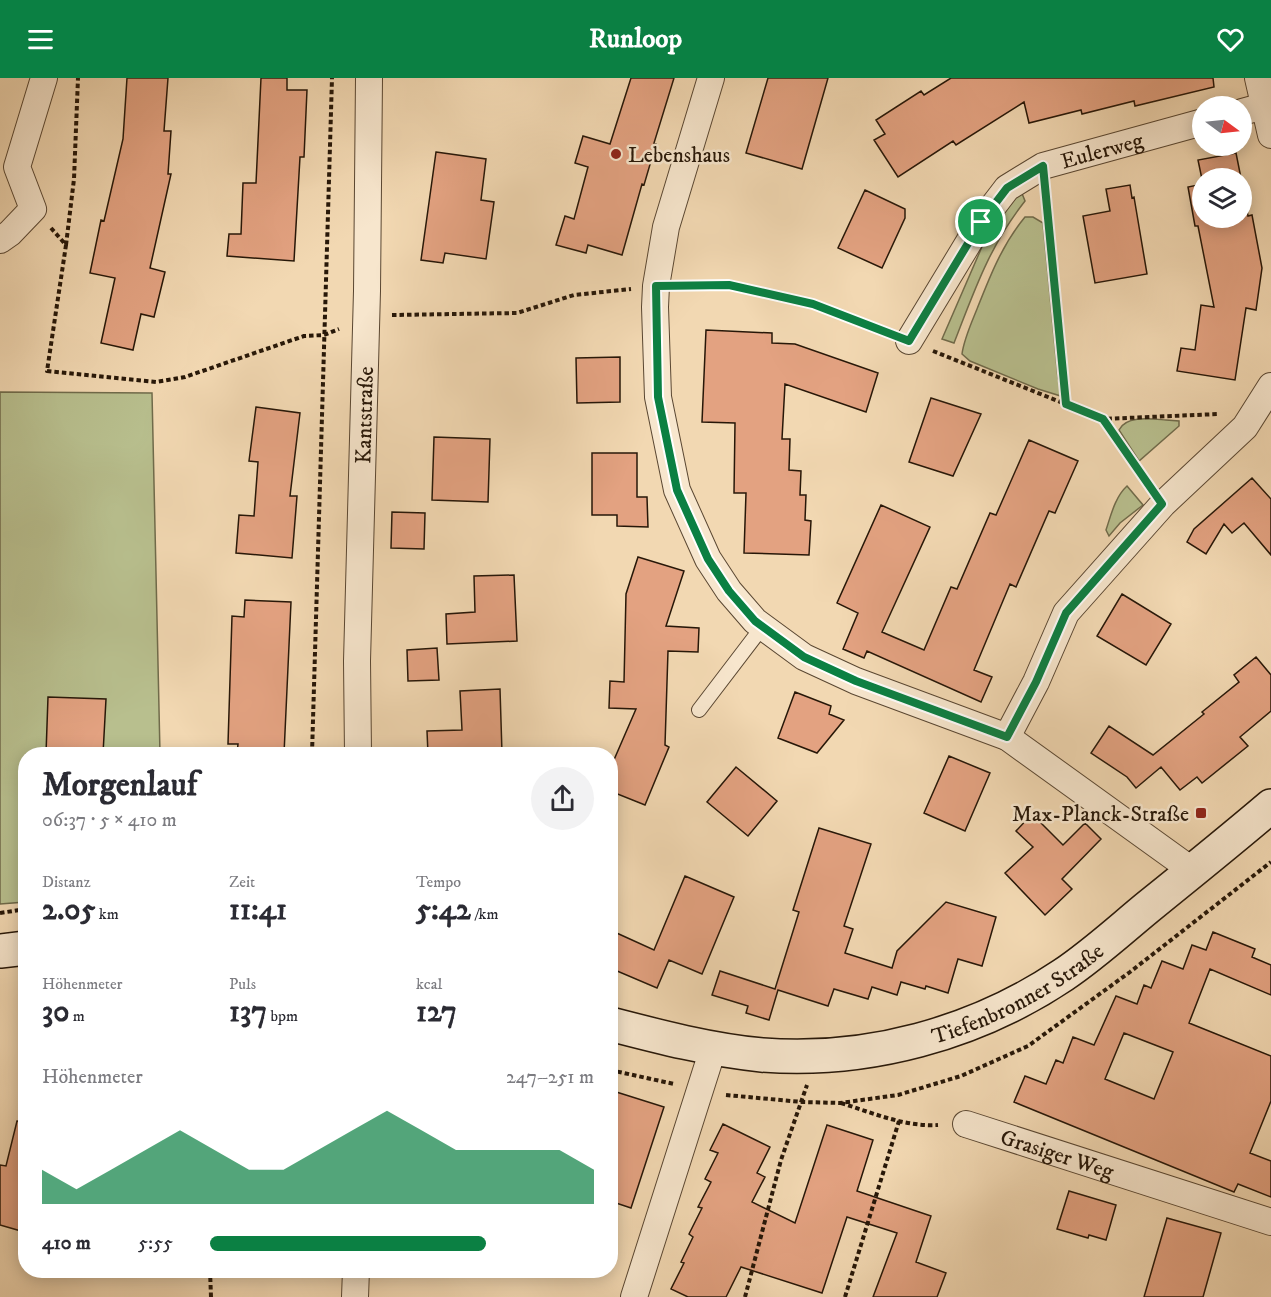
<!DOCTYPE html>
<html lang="de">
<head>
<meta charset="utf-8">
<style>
	body { margin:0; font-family:"IM FELL DW Pica",serif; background:#f2f2f3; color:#2b2b33; height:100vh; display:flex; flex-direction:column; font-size:22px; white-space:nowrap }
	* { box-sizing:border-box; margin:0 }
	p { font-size:20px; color:#7c7c81 }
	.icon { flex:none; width:33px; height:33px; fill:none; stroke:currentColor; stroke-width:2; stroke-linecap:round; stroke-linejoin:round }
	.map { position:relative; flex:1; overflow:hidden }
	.sheet { position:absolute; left:18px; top:669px; width:600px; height:531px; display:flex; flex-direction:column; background:#fff; border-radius:24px; box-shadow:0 3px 15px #0003 }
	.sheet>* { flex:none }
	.needle { width:39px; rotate:105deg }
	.fabs { position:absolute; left:1192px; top:18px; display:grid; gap:12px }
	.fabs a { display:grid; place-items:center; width:60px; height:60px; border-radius:50%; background:#fff; box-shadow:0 3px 15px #0003; font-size:30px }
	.pin { position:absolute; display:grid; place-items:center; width:51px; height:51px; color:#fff; margin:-26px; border:3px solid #fff; border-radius:50%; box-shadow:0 2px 6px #0007 }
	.round { display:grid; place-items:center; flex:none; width:63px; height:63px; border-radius:32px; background:#f2f2f3 }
	.summary { display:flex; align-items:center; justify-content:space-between; height:102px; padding:0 24px }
	h1 { font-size:33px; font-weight:800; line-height:45px }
	.figures { display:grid; grid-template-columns:repeat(3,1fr); gap:9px; height:102px; padding:6px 24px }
	.figures div { display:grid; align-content:center }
	.figures b { font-size:30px; font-weight:800 }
	.figures small { font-size:16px; font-weight:400 }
	.figures p { font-size:16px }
	.chart { height:168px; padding:12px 24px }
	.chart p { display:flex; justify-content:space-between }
	.chart svg { width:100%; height:108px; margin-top:6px; fill:#0b8043; opacity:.7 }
	ul { padding:0 24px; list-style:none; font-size:20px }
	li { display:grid; grid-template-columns:96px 72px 1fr; align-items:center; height:45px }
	li i { height:15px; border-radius:8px; background:#0b8043 }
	header { display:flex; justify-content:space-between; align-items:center; height:78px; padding:0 24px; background:#0b8043; color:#fff; font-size:27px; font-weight:800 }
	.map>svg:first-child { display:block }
	.green { fill:#b8bf8e; stroke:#706b4b; stroke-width:1.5 }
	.building { fill:#e3a281; stroke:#271708; stroke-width:1.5; fill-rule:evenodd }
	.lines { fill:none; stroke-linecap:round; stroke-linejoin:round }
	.lane-casing { stroke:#5a4732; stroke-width:16 }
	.street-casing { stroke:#5a4732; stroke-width:28 }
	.secondary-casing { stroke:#271708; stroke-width:36 }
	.path { stroke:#271708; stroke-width:4; stroke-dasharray:4.5 3; stroke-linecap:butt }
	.lane { stroke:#f7e6cd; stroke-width:14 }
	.street { stroke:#f7e6cd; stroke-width:26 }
	.secondary { stroke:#f7e6cd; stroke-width:33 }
	.route-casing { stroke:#fff; stroke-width:12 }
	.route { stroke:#0b8043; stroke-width:8 }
	.poi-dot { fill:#8f2418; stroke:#f7e6cd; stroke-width:2 }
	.labels { text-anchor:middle; stroke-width:5; stroke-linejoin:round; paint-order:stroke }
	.street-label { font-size:22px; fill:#271708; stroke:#f7e6cd }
	.poi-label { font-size:22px; fill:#271708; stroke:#f7e6cd; text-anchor:start }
</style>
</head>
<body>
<header><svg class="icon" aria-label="menu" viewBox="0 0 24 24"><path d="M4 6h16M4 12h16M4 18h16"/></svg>Runloop<svg class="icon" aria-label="heart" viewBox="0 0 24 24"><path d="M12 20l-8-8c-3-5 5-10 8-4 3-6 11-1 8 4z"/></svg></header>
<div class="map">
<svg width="1271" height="1219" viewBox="0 0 1271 1219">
	<rect width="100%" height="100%" fill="#f2d8b2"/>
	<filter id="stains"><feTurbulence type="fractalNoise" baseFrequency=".00333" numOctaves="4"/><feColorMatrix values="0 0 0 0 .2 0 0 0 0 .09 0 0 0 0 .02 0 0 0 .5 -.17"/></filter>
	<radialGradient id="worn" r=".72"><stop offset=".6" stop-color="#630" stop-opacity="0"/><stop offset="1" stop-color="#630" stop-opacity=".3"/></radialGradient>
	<path class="green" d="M1021 113 1025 123C989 169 975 211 954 265L942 261 991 148Z
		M1025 139H1033L1043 145 1058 300 1064 319 1038 311 970 283 962 276C964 261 971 246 977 231 990 198 1002 167 1025 139Z
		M0 314 152 315 160 676H26L25 824 0 826Z
		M1166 342 1179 343V348L1139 383 1119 352C1126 337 1152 341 1166 342Z
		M1127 408 1143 427 1120 445 1109 458 1106 452C1111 437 1115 419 1127 408Z"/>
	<path class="building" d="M127 0H168L164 53H171L168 96H171L150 190 165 194 154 239 141 236 133 272 101 265 115 200 90 195 101 142 104 143 123 61Z
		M261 0H287V12H307L304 79H300L294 183 227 178 229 156H241L243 105H256Z
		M631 0H674L654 65 656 66 644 107 642 106 622 177 588 167 586 175 556 167 565 138 574 141 588 89 575 85 583 58 610 66Z
		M768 0H828L802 91 746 75Z
		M951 0H1213L1214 9 1135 28 1134 23 1082 36 1081 32 1029 45 1024 24 956 67 953 63 898 99 874 62 885 56 876 42 921 13 924 17Z
		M436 74 486 81 481 122 494 124 486 181 445 175 443 185 421 182Z
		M1236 75 1241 100H1203V140H1242V104L1248 138 1252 137 1262 190 1256 232 1246 230 1235 302 1177 293 1181 270 1195 272 1201 227 1214 229 1198 148H1195L1188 109 1203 106 1198 82Z
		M1130 107 1132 120 1134 119 1147 196 1095 205 1083 138 1110 133 1106 111Z
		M865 112 905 131V140L882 190 838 170Z
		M706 252 772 255V265L795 266 878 295 866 334 785 306 782 361H790L789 392 801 393 800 417H806L805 442 811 443 809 477 744 475 746 415H734L735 345 702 344Z
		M620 279V324L577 325 576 280Z
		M931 320 981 336 953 398 909 384Z
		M256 329 300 335 290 418H297L292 480 236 475 239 437 254 438 258 384 249 383Z
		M434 359 490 361 488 424 432 422Z
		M1029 362 1078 383 1055 435 1049 433 1016 509 1010 506 974 592 992 599 981 624 867 573 864 580 843 571 858 535 837 525 881 427 930 449 882 554 924 572 951 509 957 511 990 435 996 437Z
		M592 375H637V419H647L648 449 617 448V437H592Z
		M1252 400 1271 421V477L1244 445 1232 455 1224 446 1206 476 1187 464 1194 451Z
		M392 434 425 435 424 471 391 470Z
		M638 479 684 493 666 548 699 550 698 574 668 573 665 667 669 669 645 727 610 713V691L636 631 609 630 610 603 624 604 626 516Z
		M514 497 517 563 447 566 446 536 475 534 474 498Z
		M1122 516 1171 546 1146 587 1097 558Z
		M245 522 291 524 284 676H237L238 666H228L232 538 244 539Z
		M437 570 439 602 408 603 407 572Z
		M1256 579 1271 597V633L1240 659 1248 668 1202 705 1197 699 1180 712 1161 689 1136 710 1127 699 1091 675 1109 648 1153 677 1204 636 1202 634 1239 604 1234 597Z
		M500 611 502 675 428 676 427 653 462 652 460 613Z
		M795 614 831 628 829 636 844 642 817 675 778 660Z
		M48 619 106 621 103 676H46Z
		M949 678 990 695 965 753 924 735Z
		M736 689 777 723 748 758 707 724Z
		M1032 736 1063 767 1085 745 1101 761 1062 801 1072 811 1045 837 1005 795 1033 769 1016 753Z
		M819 750 871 766 844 848 853 851 845 875 892 890 897 873 946 824 996 839 982 888 958 881 948 915 926 908 925 911 901 904 897 917 872 909 868 921 834 911 828 928 778 912 769 942 746 935 748 928 712 917 720 893 775 911 799 834 793 832Z
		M685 798 734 819 702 896 669 882 657 910 610 890V852L654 872Z
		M1213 854 1255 871 1252 879 1271 887V917L1210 891 1189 945 1271 978V1023L1250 1075 1271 1083V1119L1238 1106 1234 1114 1014 1024 1025 998 1046 1006 1056 982 1063 985 1073 959 1094 967 1116 918 1137 926 1144 907 1151 910 1162 883 1183 891 1192 867 1206 872ZM1124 955 1173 974 1154 1021 1105 1001Z
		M610 1012 664 1029 631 1130 610 1123Z
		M17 1043 26 1044V1137L21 1153 0 1147V1087L6 1088Z
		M723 1046 770 1069 757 1095 765 1099 752 1124 795 1145 827 1047 873 1062 857 1113 931 1138 916 1184 946 1195 937 1219H873L897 1155 847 1139 822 1215 741 1189 726 1219H688L671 1211 684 1185 681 1184 693 1159 689 1156 702 1130 698 1129 711 1104 705 1101 718 1075 710 1072Z
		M1069 1113 1116 1127 1106 1162 1089 1157 1088 1160 1057 1151Z
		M1167 1140 1221 1155 1203 1219H1144Z"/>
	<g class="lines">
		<g class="lane-casing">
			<path id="lane" d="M699 632 763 548"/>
		</g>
		<g class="street-casing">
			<g id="street">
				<path d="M711 0 666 149 656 208 655 229 658 319 677 412 708 481 729 513 755 543 804 579 856 603 1007 659 1193 793"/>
				<path d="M1258 0 1271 57"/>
				<path d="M1242 34 1264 28"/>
				<path d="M0 162 10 155 33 131 17 89 44 0"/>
				<path id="s1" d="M909 263 981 144 1007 110 1043 88 1203 44"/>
				<path d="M1007 659 1036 604 1066 535 1163 426 1245 349 1271 308"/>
				<path id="s2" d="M358 676 357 583 367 213 369 0"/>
				<path id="s3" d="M966 1046 1271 1144"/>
				<path d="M355 1219 356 1192"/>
				<path d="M634 1219 713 971"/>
			</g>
		</g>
		<g class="secondary-casing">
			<g id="secondary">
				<path d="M0 873 26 870"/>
				<path id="s4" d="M610 946C660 959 710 972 762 977 867 985 975 956 1063 897 1093 877 1120 852 1148 829 1189 796 1231 762 1271 728"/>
			</g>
		</g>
		<path class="path" d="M1046 118 1066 326
			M51 150 66 167 47 293 156 304 185 299 304 258 324 257 339 251
			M66 167 74 101 78 0
			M683 208 729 207 813 226 884 254
			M392 237 517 235 574 217 631 211
			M933 273 1103 341 1218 336
			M1103 341 1147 404
			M312 676 332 0
			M0 835 26 831
			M610 992 674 1006
			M726 1017 802 1024 840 1025 898 1017 961 998 1028 968 1130 894 1271 784
			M841 1025C873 1035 905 1049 938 1047
			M210 1192 211 1219
			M745 1219 781 1082 807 1007
			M845 1219 899 1043"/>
		<use href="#lane" class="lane"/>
		<use href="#street" class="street"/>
		<use href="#secondary" class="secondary"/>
	</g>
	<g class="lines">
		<g class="route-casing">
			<path id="route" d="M1043 88 1066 326 1103 341 1162 426 1066 535 1036 604 1007 659 856 603 804 579 755 543 729 513 708 481 677 412 658 319 656 208 729 207 813 226 909 263 981 144 1007 110Z"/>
		</g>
		<use href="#route" class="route"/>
	</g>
	<g class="poi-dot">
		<circle cx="616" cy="76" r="6"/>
		<rect x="1195" y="729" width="12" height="12" rx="3"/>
	</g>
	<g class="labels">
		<g class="street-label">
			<text dy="8" stroke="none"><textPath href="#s1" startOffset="285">Eulerweg</textPath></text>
			<text dy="8" stroke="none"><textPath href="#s2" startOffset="339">Kantstraße</textPath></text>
			<text dy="8" stroke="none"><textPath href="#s4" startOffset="423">Tiefenbronner Straße</textPath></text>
			<text dy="8" stroke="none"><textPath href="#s3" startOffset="96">Grasiger Weg</textPath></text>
		</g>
		<g class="poi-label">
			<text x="628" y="84">Lebenshaus</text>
			<text x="1189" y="743" text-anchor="end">Max-Planck-Straße</text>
		</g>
	</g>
	<rect width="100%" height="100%" filter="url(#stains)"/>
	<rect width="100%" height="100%" fill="url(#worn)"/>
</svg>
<div class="fabs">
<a><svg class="needle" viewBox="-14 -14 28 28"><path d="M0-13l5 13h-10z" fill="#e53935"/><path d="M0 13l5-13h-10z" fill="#7c7c81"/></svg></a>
<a><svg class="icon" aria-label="layers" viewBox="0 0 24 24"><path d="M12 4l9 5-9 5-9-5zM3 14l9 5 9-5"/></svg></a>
</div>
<div class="pin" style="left:981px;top:144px;background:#1e9e55"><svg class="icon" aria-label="arrive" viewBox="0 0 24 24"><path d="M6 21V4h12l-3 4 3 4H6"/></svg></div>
<section class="sheet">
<div class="summary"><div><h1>Morgenlauf</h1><p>06:37 · 5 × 410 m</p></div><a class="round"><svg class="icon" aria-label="share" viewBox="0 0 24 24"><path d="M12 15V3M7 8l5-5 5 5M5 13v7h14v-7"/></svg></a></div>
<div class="figures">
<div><p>Distanz</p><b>2.05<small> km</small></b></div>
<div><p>Zeit</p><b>11:41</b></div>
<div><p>Tempo</p><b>5:42<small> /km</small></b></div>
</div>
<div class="figures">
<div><p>Höhenmeter</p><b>30<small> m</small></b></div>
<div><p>Puls</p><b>137<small> bpm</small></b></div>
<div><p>kcal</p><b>127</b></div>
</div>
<div class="chart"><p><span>Höhenmeter</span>247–251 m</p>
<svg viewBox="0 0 160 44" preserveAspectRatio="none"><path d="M0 44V30L10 38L20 30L30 22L40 14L50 22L60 30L70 30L80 22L90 14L100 6L110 14L120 22L130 22L140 22L150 22L160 30V44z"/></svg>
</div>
<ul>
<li><b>410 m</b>5:55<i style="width:72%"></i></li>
</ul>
</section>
</div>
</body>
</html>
